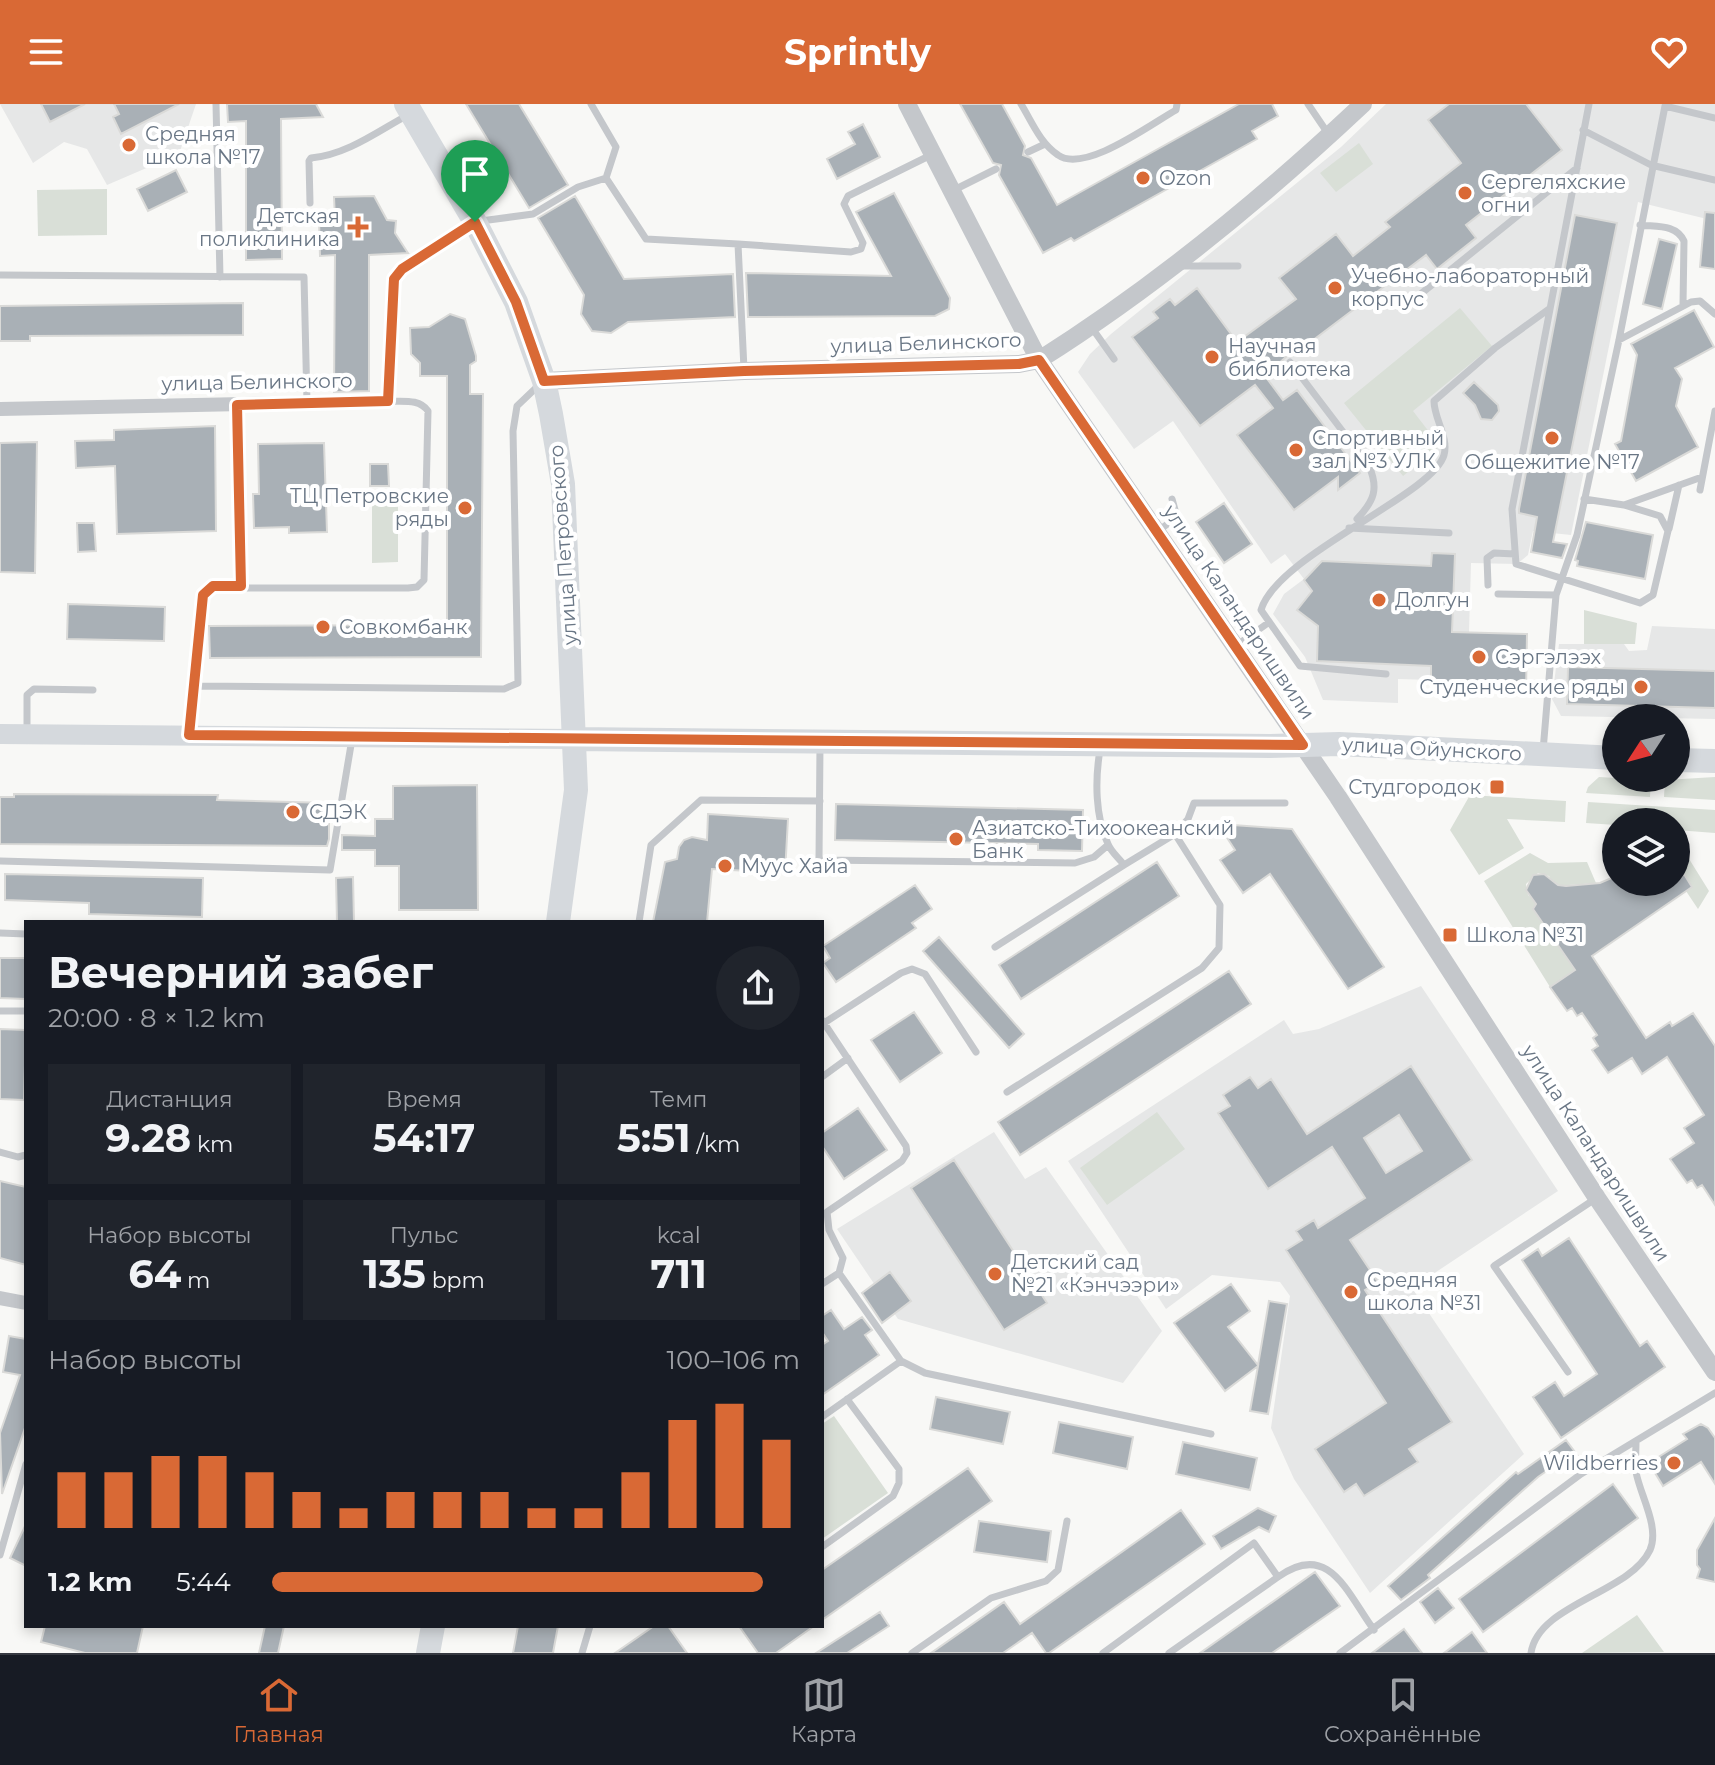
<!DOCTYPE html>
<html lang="ru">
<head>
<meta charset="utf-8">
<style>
	body { margin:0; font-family:Montserrat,sans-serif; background:#20242c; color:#f1f3f6; height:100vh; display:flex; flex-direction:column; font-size:30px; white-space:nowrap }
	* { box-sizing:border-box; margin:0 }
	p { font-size:26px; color:#9ea1a6 }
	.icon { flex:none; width:44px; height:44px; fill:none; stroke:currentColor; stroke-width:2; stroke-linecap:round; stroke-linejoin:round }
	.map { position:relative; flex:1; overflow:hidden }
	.panel { position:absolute; left:24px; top:816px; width:800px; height:708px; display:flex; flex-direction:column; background:#171b24; border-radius:0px; box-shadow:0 4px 12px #0003 }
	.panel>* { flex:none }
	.needle { width:52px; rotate:234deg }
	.controls { position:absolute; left:1602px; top:600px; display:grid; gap:16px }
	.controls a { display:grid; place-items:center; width:88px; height:88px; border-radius:50%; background:#171b24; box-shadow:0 4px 12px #0003; font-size:40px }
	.pin { position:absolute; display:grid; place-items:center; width:68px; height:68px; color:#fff; margin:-82px -34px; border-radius:50% 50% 50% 0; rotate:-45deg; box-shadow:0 0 8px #0007 }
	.pin .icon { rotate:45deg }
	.round { display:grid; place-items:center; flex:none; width:84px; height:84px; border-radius:42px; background:#20242c }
	.headline { display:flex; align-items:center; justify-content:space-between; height:136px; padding:0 24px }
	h1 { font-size:44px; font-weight:700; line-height:60px }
	.stats { display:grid; grid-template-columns:repeat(3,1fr); gap:12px; height:136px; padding:8px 24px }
	.stats div { display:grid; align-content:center; border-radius:0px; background:#20242c; text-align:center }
	.stats b { font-size:40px; font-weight:700 }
	.stats small { font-size:22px; font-weight:400 }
	.stats p { font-size:22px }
	.chart { height:224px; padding:16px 24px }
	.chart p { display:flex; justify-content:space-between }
	.chart svg { width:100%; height:144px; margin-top:8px; stroke:#d96935; stroke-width:6 }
	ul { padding:0 24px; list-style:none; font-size:26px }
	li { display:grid; grid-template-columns:128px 96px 1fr; align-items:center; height:60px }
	li i { height:20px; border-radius:10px; background:#d96935 }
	header { display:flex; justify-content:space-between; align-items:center; height:104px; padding:0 24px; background:#d96935; color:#fff; font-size:36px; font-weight:700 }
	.tabs { display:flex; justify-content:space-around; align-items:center; height:112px; border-top:2px solid #363941; background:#171b24; font-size:22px; color:#9ea1a6 }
	.tabs a { display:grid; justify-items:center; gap:4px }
	.tabs .on { color:#d96935 }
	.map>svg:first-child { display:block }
	.built { fill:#e6e7e7 }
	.green { fill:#d9dfd7 }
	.building { fill:#a9b0b6; stroke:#dadad8; stroke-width:2; fill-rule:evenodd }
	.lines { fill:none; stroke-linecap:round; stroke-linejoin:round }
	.service { stroke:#c4c7cb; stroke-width:7 }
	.minor { stroke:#c4c7cb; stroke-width:14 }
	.tertiary { stroke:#c4c7cb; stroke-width:18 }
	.secondary { stroke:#d5d9dd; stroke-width:20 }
	.primary { stroke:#d5d9dd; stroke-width:24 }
	.route-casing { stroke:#fff; stroke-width:16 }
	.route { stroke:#d96935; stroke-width:10 }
	.poi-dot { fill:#d96935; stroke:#fff; stroke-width:3 }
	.labels { text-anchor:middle; stroke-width:8; stroke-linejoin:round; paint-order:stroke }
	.poi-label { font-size:20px; fill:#697685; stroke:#fff; text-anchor:start }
	.street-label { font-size:20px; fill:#697685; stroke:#fff }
</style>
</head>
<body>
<header><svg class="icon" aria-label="menu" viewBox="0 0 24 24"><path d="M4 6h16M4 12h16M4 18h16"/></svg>Sprintly<svg class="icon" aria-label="heart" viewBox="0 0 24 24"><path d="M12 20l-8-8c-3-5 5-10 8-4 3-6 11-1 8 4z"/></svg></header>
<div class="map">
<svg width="1715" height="1549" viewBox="0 0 1715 1549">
	<rect width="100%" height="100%" fill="#f8f8f6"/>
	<path class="built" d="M0 0H196L179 50 107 81 87 45 64 38 33 59Z
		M1386 0H1715V117L1638 98 1571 431 1533 427 1528 451 1517 460 1471 459 1469 528H1432L1431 576 1398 575V599L1323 596 1305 553 1273 510 1284 490 1304 475 1285 450 1271 460 1173 317 1134 345 1078 268 1090 250 1111 230 1341 43Z
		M1652 522 1715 525V615L1561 612 1552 595 1559 540H1624L1629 547 1647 546Z
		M1421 882 1558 1087 1412 1184 1524 1350 1370 1489 1294 1375 1271 1324 1290 1192 1280 1178 1212 1171 1166 1205 1068 1057 1284 916 1293 930 1319 925Z
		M994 1028 1025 1075 1046 1063 1162 1227 1123 1279 898 1215 837 1125Z"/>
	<path class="green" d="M1359 39 1373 60 1336 88 1320 69Z
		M107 85V131L38 132 37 86Z
		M1460 204 1492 242 1413 307 1440 342 1403 372 1344 299Z
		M372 399H398V458L372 459Z
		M1584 506 1637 519 1635 540H1584Z
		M1599 673 1651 676 1650 693 1586 689 1588 683Z
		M1715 673V696L1664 693 1665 676Z
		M1470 691 1566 697 1565 718 1507 715 1524 744 1479 771 1450 726Z
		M1588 698 1715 706V729L1676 726V718H1616V721L1586 719Z
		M1676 748 1686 750 1709 787 1698 805 1686 787 1692 783 1684 771 1676 775Z
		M1530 749 1548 759 1587 758 1596 779 1555 782 1549 772 1538 769 1526 780 1528 791 1537 798 1575 866 1550 883 1484 777Z
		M1157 1008 1185 1045 1107 1101 1080 1064Z
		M834 1312 888 1389 822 1435V1320Z
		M1637 1511 1664 1548 1582 1549Z"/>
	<path class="building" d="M41 0H85L50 18Z
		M114 0H179L121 30 113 13 119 10Z
		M227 0H316L323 13 281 15 282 155 246 156V17L228 18Z
		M466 0H519L568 81 529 104Z
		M960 0H1002L1025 42 1023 51 1031 54 1057 101 1239 0H1272L1278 12 1252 27 1257 35 1074 137 1071 134 1043 149 999 71 1001 61 993 59Z
		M1449 0H1526L1562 46 1466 121 1476 134 1437 165 1426 151 1292 252H1287L1265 272 1283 296 1297 286 1360 369 1338 386V373L1294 406 1237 331 1273 304 1255 281 1200 322 1132 233 1158 214 1153 208 1170 195 1175 201 1197 184 1237 238 1296 195 1279 174 1336 130 1353 152 1390 123 1385 118 1461 59 1428 16Z
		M863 20 880 53 837 75 827 55 855 40 848 28Z
		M176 66 187 88 148 107 137 85Z
		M894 89 950 194 949 205 935 212 748 213 746 169 891 172 856 108Z
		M374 92 387 116 396 117 395 129 408 149 369 151V287L334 288 335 151 320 152 319 115H335L334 93Z
		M575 92 624 175 733 170 735 213 628 218 611 229 592 227 581 210 584 191 538 114Z
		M1705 108 1715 109V165L1700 163Z
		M1575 111 1617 119 1553 438 1567 440 1562 454 1531 448 1537 413 1519 409V405Z
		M1659 135 1677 140 1662 205 1643 200Z
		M243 199V231L30 232V237H0V202Z
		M1694 206 1714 243 1675 264 1682 275 1676 302 1698 343 1636 377 1615 340 1621 337 1637 251 1631 240Z
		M450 210 465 215 476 252V257L470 261V290H483L481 553 210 554 209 522 447 521V272H420V259L411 250 410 224 429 223Z
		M1474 278 1498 301 1499 307 1492 316 1481 315 1475 301 1463 289Z
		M215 322 216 427 117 430 115 362 76 364 75 337 114 336V326Z
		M37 338 35 469 0 468V339Z
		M324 339 327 428 289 429V423L254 424 253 390H259L258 340Z
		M370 360H388L389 382H370Z
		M1224 399 1252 440 1224 459 1196 418Z
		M1586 418 1653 431 1645 475 1577 462 1578 457 1575 456Z
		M77 419H94L96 447 78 448Z
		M1432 449 1455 450 1452 528 1527 530 1526 589 1431 587V562L1317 557 1318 522 1297 506 1312 487 1304 476 1322 457 1431 462Z
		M68 500 165 503 164 537 67 535Z
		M1568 563 1715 567V604L1567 600Z
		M477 681 478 806H399V762H375V746H342V731L375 732V715H393V682Z
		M14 690 218 691 217 696 329 699V735L327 742 0 740V693H14Z
		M836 700 1083 706 1082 747 1038 746V740L835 736Z
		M708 710 788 715 785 769 712 765 707 818H653L665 758 677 755 679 743 684 736 692 733 707 736Z
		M1218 720 1292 725 1384 863 1348 885 1270 770 1243 789 1220 756 1235 746Z
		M1157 758 1179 792 1021 895 999 861Z
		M5 770 203 774 202 813 89 810V799L5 796Z
		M1544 770 1558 781 1566 782 1600 779 1616 772V778H1676L1684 770 1692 783 1592 852 1646 934 1670 918 1672 922 1693 909 1715 942V1101L1702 1081 1697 1084 1692 1076 1687 1079 1670 1055 1694 1039 1684 1024 1704 1011 1667 953 1642 970 1632 954 1608 969 1592 946 1598 942 1593 934 1597 931 1582 909 1577 912 1572 904 1567 907 1550 883 1575 866 1533 805 1536 800 1526 786 1533 771Z
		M353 773 354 818H337L336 774Z
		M915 781 932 805 912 819 916 824 836 878 823 859 830 854 823 842Z
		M939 833 1024 930 1009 944 923 847Z
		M0 854H26V895L0 894Z
		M1229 867 1251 900 1020 1051 998 1018Z
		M914 908 942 949 900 978 871 936Z
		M0 925 26 926 24 996 0 995Z
		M1411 962 1472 1056 1350 1136 1378 1178 1365 1186 1452 1318 1409 1345 1418 1358 1364 1392 1356 1380 1344 1388 1315 1345 1386 1299 1286 1146 1302 1136 1296 1127 1314 1116 1318 1124 1365 1094 1332 1043 1268 1085 1218 1009 1230 1002 1223 991 1250 973 1258 984 1271 975 1307 1030ZM1399 1011 1422 1047 1386 1069 1364 1034Z
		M858 1004 887 1046 844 1075 822 1042V1029Z
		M954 1056 1047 1199 1004 1226 911 1084Z
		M0 1077 26 1083V1161L0 1154Z
		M1569 1134 1640 1242 1647 1237 1665 1263 1561 1334 1533 1293 1555 1278 1564 1292 1597 1270 1522 1156 1538 1145 1542 1152Z
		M890 1168 911 1197 882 1219 862 1189Z
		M1231 1180 1250 1207 1228 1223 1258 1261 1269 1197 1287 1200 1268 1310 1250 1307 1258 1262 1225 1287 1174 1219Z
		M831 1206 844 1225 862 1213 872 1226 865 1231 879 1251 822 1291V1241L828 1237 822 1228V1212Z
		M9 1232 26 1235V1321L2 1390 0 1329 20 1271 3 1268Z
		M936 1293 1010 1308 1003 1340 930 1325Z
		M1059 1318 1133 1333 1127 1365 1053 1349Z
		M1701 1320 1708 1324 1715 1334V1380L1701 1358 1663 1382 1649 1359 1687 1335 1683 1330Z
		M1566 1336 1578 1352 1565 1361 1561 1357 1538 1373 1428 1471 1430 1474 1401 1496 1388 1482 1516 1368 1518 1370Z
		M1183 1338 1257 1354 1250 1386 1176 1370Z
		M968 1364 992 1397 822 1516V1466Z
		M1613 1380 1638 1414 1483 1528 1459 1495Z
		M1258 1404 1276 1412 1269 1428 1259 1423 1221 1445 1213 1432Z
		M1181 1406 1205 1440 1049 1549H1046L1032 1529 1003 1549H931L1004 1498 1020 1520Z
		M1715 1414V1478L1697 1474 1700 1465 1697 1461V1446Z
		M979 1417 1051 1427 1047 1458 974 1448Z
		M26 1420V1462L10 1454Z
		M1315 1468 1340 1502 1272 1549H1200Z
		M1438 1484 1454 1504 1435 1519 1420 1498Z
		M880 1508 889 1522 847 1549H816Z
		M45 1522H143L137 1549H85L41 1538Z
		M265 1522H284L278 1549H259Z
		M518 1522H558L553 1549H513Z
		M654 1522H668L687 1549H615Z
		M739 1522H814L776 1549H758Z
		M1404 1525 1422 1549H1372Z
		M1472 1528 1487 1549H1444Z"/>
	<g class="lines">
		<path class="service" d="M216 0 220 173
			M591 0 616 43 606 74 646 135 738 140
			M1021 0C1032 18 1040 39 1058 51 1084 70 1151 20 1176 6L1177 0
			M1308 0 1329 31
			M1589 0 1512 405 1516 460 1640 499 1653 491 1668 427 1660 412 1624 401
			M1583 26 1651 61 1715 76
			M1028 48 1045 40
			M954 86 996 65
			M310 99 309 57 311 54C346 51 377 28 406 12
			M481 117 533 110 578 83 606 74
			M1640 121C1657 123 1676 120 1684 137L1683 201
			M1181 162H1238
			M0 171 304 173 307 299
			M1402 205 1577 64
			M1092 224 1114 255
			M1619 236 1691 198 1700 197 1715 210
			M1290 258 1369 362C1379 385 1374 397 1357 415
			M744 265 738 140 851 148 861 145 863 139 844 100 848 92 931 51
			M237 301 241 482
			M1700 386 1715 307
			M1584 395 1624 401 1702 373
			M1349 424 1449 429
			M1669 425 1679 381
			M1158 427 1177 413 1172 395
			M1488 481 1487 454 1494 449 1515 450
			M1498 490 1556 491
			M1237 541 1268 519
			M1386 570 1300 562 1261 506C1277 451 1433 391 1444 351 1449 333 1434 315 1434 297L1495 244 1549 205
			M194 582 504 585 518 579 513 327 517 302 539 281
			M27 628V591L34 585 93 586
			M190 628 203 491 207 484H408L417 483 424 476 428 307C419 294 402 298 388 297
			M820 641 819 756 1075 759 1094 753 1108 741
			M1543 647 1556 491 1577 431 1619 236 1665 2 1715 14
			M1175 730 1188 715 1194 699H1285
			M0 757 330 766 352 635
			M639 818 651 741 701 696 820 697
			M0 829 26 830
			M995 843 1124 761C1119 754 1111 748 1108 740 1095 713 1095 675 1100 646
			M0 907H26
			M822 916 906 1042 907 1049 902 1057 827 1108 829 1126 843 1154 839 1169 822 1180
			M824 919 901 869 912 865 925 870 976 948
			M822 973 848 954
			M1007 988 1202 864 1219 844 1220 801 1175 730 1124 761
			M0 1048 18 1053 26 1051
			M839 1169 901 1257
			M1568 1268 1494 1162 1595 1095
			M822 1313 901 1257 925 1269 1211 1330
			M822 1443 893 1392 899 1379V1365L847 1295
			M0 1451 26 1360
			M1278 1473C1329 1436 1347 1489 1374 1526
			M582 1549 590 1522
			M912 1549 991 1494 1046 1477 1058 1466 1067 1417
			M1103 1549 1254 1439 1278 1473 1169 1549
			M1340 1549 1581 1370 1715 1289
			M1531 1549C1538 1500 1630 1489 1650 1446 1660 1423 1640 1391 1636 1368 1635 1358 1636 1347 1636 1337"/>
		<path class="minor" d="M0 305 388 297 394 175 402 165 475 118
			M0 1194 26 1199"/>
		<path class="tertiary" d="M907 0 1039 256 1338 693 1597 1094 1715 1268
			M544 277 744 267 1019 260 1039 256C1155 183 1263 94 1363 0"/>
		<path class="secondary" d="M0 630 574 635"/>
		<path class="primary" d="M406 0 475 118 516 198 544 277 551 310 563 380 576 686 558 818
			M574 635 1270 642 1339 640 1616 654
			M1676 656 1715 657
			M428 1549 433 1522"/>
	</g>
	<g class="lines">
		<g class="route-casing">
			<path id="route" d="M475 118 516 198 544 277 744 267 1019 260 1039 256 1303 641 189 631 203 491 213 482H241L237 301 388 297 394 175 402 165Z"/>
		</g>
		<use href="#route" class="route"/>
	</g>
	<g class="poi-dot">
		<circle cx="129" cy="41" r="8"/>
		<circle cx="1143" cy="74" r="8"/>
		<circle cx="1465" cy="89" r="8"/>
		<path d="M354 111h8v8h8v8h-8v8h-8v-8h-8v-8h8z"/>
		<circle cx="1335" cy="184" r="8"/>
		<circle cx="1212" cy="253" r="8"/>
		<circle cx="1552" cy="334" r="8"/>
		<circle cx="1296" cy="346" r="8"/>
		<circle cx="465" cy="404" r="8"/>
		<circle cx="1379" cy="496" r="8"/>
		<circle cx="323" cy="523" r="8"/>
		<circle cx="1479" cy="553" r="8"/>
		<circle cx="1641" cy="583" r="8"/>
		<rect x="1489" y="675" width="16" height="16" rx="4"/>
		<circle cx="293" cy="708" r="8"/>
		<circle cx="956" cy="735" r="8"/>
		<circle cx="725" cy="762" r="8"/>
		<rect x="1442" y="823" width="16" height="16" rx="4"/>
		<circle cx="995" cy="1170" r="8"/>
		<circle cx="1351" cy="1188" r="8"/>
		<circle cx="1674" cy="1359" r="8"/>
	</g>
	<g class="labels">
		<g class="poi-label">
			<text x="145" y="37">Средняя<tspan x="145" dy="23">школа №17</tspan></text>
			<text x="1159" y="81">Ozon</text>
			<text x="1481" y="85">Сергеляхские<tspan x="1481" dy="23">огни</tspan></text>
			<text x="340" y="119" text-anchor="end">Детская<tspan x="340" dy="23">поликлиника</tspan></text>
			<text x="1351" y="179">Учебно-лабораторный<tspan x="1351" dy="23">корпус</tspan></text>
			<text x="1228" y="249">Научная<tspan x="1228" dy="23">библиотека</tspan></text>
			<text x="1312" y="341">Спортивный<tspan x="1312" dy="23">зал №3 УЛК</tspan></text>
			<text x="1552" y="365" text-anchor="middle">Общежитие №17</text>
			<text x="449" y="399" text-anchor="end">ТЦ Петровские<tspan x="449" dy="23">ряды</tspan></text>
			<text x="1395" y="503">Долгун</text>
			<text x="339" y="530">Совкомбанк</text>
			<text x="1495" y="560">Сэргэлээх</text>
			<text x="1625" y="590" text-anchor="end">Студенческие ряды</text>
			<text x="1481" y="690" text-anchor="end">Студгородок</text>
			<text x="309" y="715">СДЭК</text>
			<text x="972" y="731">Азиатско-Тихоокеанский<tspan x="972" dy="23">Банк</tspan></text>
			<text x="741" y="769">Муус Хайа</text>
			<text x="1466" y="838">Школа №31</text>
			<text x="1011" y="1165">Детский сад<tspan x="1011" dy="23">№21 «Кэнчээри»</tspan></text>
			<text x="1367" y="1183">Средняя<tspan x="1367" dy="23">школа №31</tspan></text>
			<text x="1658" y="1366" text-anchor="end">Wildberries</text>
		</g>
		<g class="street-label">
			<text transform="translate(926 239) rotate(-2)" y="7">улица Белинского</text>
			<text transform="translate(257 278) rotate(-1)" y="7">улица Белинского</text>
			<text transform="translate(563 441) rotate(-94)" y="7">улица Петровского</text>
			<text transform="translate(1239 508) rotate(56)" y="7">улица Каландаришвили</text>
			<text transform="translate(1432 645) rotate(3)" y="7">улица Ойунского</text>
			<text transform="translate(1596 1049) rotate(57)" y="7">улица Каландаришвили</text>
		</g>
	</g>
</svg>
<div class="controls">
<a><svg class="needle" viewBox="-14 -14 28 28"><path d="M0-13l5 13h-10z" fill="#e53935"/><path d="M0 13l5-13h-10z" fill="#9ea1a6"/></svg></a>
<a><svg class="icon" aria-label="layers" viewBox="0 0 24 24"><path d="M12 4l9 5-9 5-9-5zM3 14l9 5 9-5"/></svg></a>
</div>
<div class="pin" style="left:475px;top:118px;background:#1e9e55"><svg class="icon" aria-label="arrive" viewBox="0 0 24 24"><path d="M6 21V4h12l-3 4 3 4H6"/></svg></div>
<section class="panel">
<div class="headline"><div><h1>Вечерний забег</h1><p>20:00 · 8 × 1.2 km</p></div><a class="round"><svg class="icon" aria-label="share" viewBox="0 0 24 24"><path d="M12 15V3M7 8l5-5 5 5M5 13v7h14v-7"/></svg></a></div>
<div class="stats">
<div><p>Дистанция</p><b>9.28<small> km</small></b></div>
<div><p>Время</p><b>54:17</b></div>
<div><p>Темп</p><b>5:51<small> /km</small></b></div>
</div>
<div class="stats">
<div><p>Набор высоты</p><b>64<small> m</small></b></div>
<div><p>Пульс</p><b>135<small> bpm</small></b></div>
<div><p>kcal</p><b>711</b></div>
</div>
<div class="chart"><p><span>Набор высоты</span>100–106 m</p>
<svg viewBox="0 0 160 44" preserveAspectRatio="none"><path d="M5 44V27M15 44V27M25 44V22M35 44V22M45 44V27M55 44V33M65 44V38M75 44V33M85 44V33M95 44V33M105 44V38M115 44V38M125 44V27M135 44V11M145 44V6M155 44V17"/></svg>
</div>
<ul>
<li><b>1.2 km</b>5:44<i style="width:93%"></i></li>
</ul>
</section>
</div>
<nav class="tabs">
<a class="on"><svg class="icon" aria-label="home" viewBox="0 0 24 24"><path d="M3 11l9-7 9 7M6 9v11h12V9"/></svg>Главная</a>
<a><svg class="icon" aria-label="map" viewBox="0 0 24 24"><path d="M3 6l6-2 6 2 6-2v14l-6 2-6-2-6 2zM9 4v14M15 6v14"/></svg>Карта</a>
<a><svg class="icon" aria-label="saved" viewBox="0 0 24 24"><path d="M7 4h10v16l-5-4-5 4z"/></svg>Сохранённые</a>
</nav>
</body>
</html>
